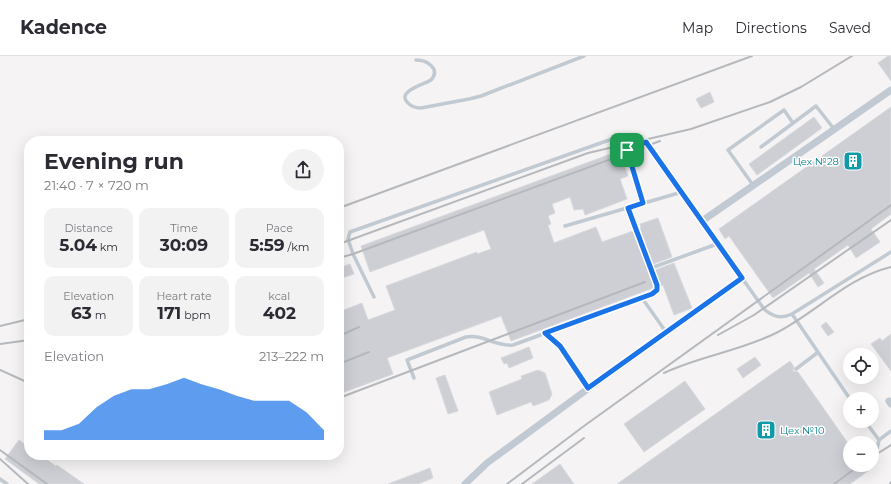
<!DOCTYPE html>
<html lang="en">
<head>
<meta charset="utf-8">
<style>
	body { margin:0; font-family:Montserrat,sans-serif; background:#f2f2f3; color:#2b2b33; height:100vh; display:flex; flex-direction:column; font-size:15px; white-space:nowrap }
	* { box-sizing:border-box; margin:0 }
	p { font-size:13px; color:#7c7c81 }
	.icon { flex:none; width:22px; height:22px; fill:none; stroke:currentColor; stroke-width:2; stroke-linecap:round; stroke-linejoin:round }
	.map { position:relative; flex:1; overflow:hidden }
	.sheet { position:absolute; left:24px; top:80px; width:320px; height:324px; display:flex; flex-direction:column; background:#fff; border-radius:16px; box-shadow:0 4px 16px #0002 }
	.sheet>* { flex:none }
	.buttons { position:absolute; left:843px; top:292px; display:grid; gap:8px }
	.buttons a { display:grid; place-items:center; width:36px; height:36px; border-radius:50%; background:#fff; box-shadow:0 4px 16px #0002; font-size:20px }
	.pin { position:absolute; display:grid; place-items:center; width:34px; height:34px; color:#fff; margin:-17px; border-radius:8px; box-shadow:0 2px 6px #0006 }
	.round { display:grid; place-items:center; flex:none; width:42px; height:42px; border-radius:21px; background:#f2f2f3 }
	.headline { display:flex; align-items:center; justify-content:space-between; height:68px; padding:0 20px }
	h1 { font-size:22px; font-weight:700; line-height:30px }
	.figures { display:grid; grid-template-columns:repeat(3,1fr); gap:6px; height:68px; padding:4px 20px }
	.figures div { display:grid; align-content:center; border-radius:10px; background:#f2f2f3; text-align:center }
	.figures b { font-size:17px; font-weight:700 }
	.figures small { font-size:11px; font-weight:400 }
	.figures p { font-size:11px }
	.chart { height:112px; padding:8px 20px }
	.chart p { display:flex; justify-content:space-between }
	.chart svg { width:100%; height:72px; margin-top:4px; fill:#1a73e8; opacity:.7 }
	header { display:flex; align-items:center; gap:24px; box-sizing:border-box; height:56px; padding:0 20px; background:#fff; border-bottom:1px solid #e1e1e2 }
	header strong { font-size:19px }
	nav { display:flex; gap:22px; margin-inline-start:auto; font-size:14px }
	.map>svg:first-child { display:block }
	.building { fill:#cdcfd5; stroke:#d7d9de }
	.lines { fill:none; stroke-linecap:round; stroke-linejoin:round }
	.service { stroke:#c1cad2; stroke-width:3.5 }
	.minor { stroke:#c1cad2; stroke-width:7 }
	.rail { stroke:#b5b8bd; stroke-width:2 }
	.route-casing { stroke:#fff; stroke-width:8 }
	.route { stroke:#1a73e8; stroke-width:5 }
	.labels { text-anchor:middle; stroke-width:3; stroke-linejoin:round; paint-order:stroke }
	.culture-label { font-size:10px; fill:#0d838f; stroke:#fff; text-anchor:end }
</style>
</head>
<body>
<header>
<strong>Kadence</strong>
<nav><a>Map</a><a>Directions</a><a>Saved</a></nav>
</header>
<div class="map">
<svg width="891" height="428" viewBox="0 0 891 428">
	<rect width="100%" height="100%" fill="#f5f3f3"/>
	<path class="building" d="M888 0H891V25L878 7Z
		M710 36 714 46 701 52 696 43Z
		M891 51V158L871 173 880 186 856 202 848 189 814 213 824 227 818 231 809 217 773 242 729 180 725 183 719 173Z
		M814 61 822 72 757 119 749 108Z
		M619 95 628 120 620 123 627 143 585 159 583 153 574 154 570 141 552 148 555 157 548 160 551 168 548 169 554 187 596 171 602 186 633 175 654 230 653 232 511 285 501 260 387 302 393 318 339 338V256L362 247 368 264 395 254 386 230 477 196V198L491 193 484 174 370 216 361 190Z
		M658 162 672 201 653 208 640 173 641 172 640 168Z
		M674 207 692 252 674 259 663 229 660 230 655 214Z
		M350 208 354 218 339 223V212Z
		M826 266 834 276 828 280 821 270Z
		M891 278V315L871 288 880 282 882 285Z
		M529 291 533 302 509 312 507 307 504 308 501 302Z
		M755 301 761 309 743 322 737 313Z
		M790 305 794 311 793 315 798 316 850 390V409H861L862 412 866 413 868 415 850 428H617Z
		M538 314 545 317 552 338 549 344 533 350 531 346 497 359 489 336 522 323 521 320Z
		M445 319 458 355 448 358 436 322Z
		M685 325 705 353 644 396 624 368Z
		M19 384 29 391V399H40L56 410 57 409 84 428H39L5 403Z
		M560 408 574 428H532Z
		M430 412 433 422 418 428H388Z"/>
	<g class="lines">
		<path class="service" d="M416 4C427 4 441 13 431 24 425 28 397 35 407 46 411 51 415 52 421 52L469 43 481 40 584 0
			M761 91 816 50 834 73
			M627 94 646 87 764 253C773 261 781 263 792 258L891 196
			M753 129 728 94 784 54 793 67
			M565 170 682 136
			M651 212 717 188
			M374 241 353 198 348 183 350 176 612 83C615 82 618 82 621 84 629 91 639 135 643 147
			M642 242 666 276
			M792 258 850 343
			M545 277 560 290 589 332
			M796 313 817 297
			M414 322 407 304 466 281C483 278 496 291 513 289L655 237 657 232V229L628 151
			M865 365 879 384
			M872 402 877 393 879 384 891 375
			M864 410 866 409
			M0 423 7 428"/>
		<path class="minor" d="M702 165 891 34
			M889 345 891 348
			M465 428 487 407 589 332 742 222"/>
		<path class="rail" d="M339 152 752 0
			M339 188 588 97 691 73 770 46 801 31 852 0
			M339 202 353 198 660 85
			M0 270 29 263
			M718 279 754 259 891 164
			M339 280 359 271
			M0 288 29 284
			M339 308 369 296
			M0 314 29 327
			M664 317C700 300 740 295 776 277 816 257 846 222 891 211
			M339 342 645 226
			M0 394 47 428
			M872 401 891 389
			M0 403 28 428
			M507 428 584 370 891 149
			M522 428 584 382
			M834 428 860 409
			M890 428 891 426"/>
	</g>
	<g class="lines">
		<g class="route-casing">
			<path id="route" d="M646 86 742 222 588 332 560 290 545 277 652 238 657 234V229L628 152 643 147 627 94Z"/>
		</g>
		<use href="#route" class="route"/>
	</g>
	<defs>
		<g id="building-square" transform="scale(1)"><rect x="-9" y="-9" width="18" height="18" rx="4" fill="#0f9aa8" stroke="#fff"/><path d="M-4-6H4V6H1V3H-1V6H-4ZM-2.5-4.3h1.7v1.8h-1.7ZM.8-4.3h1.7v1.8H.8ZM-2.5-1h1.7V.8h-1.7ZM.8-1h1.7V.8H.8Z" fill="#fff"/></g>
	</defs>
	<g fill-rule="evenodd">
		<use href="#building-square" x="853" y="105"/>
		<use href="#building-square" x="766" y="374"/>
	</g>
	<g class="labels">
		<g class="culture-label">
			<text x="839" y="109">Цех №28</text>
			<text x="780" y="378" text-anchor="start">Цех №10</text>
		</g>
	</g>
</svg>
<div class="buttons">
<a><svg class="icon" aria-label="locate" viewBox="0 0 24 24"><circle cx="12" cy="12" r="6"/><path d="M12 2v4M12 18v4M2 12h4M18 12h4"/></svg></a>
<a>+</a>
<a>−</a>
</div>
<div class="pin" style="left:627px;top:94px;background:#1e9e55"><svg class="icon" aria-label="arrive" viewBox="0 0 24 24"><path d="M6 21V4h12l-3 4 3 4H6"/></svg></div>
<section class="sheet">
<div class="headline"><div><h1>Evening run</h1><p>21:40 · 7 × 720 m</p></div><a class="round"><svg class="icon" aria-label="share" viewBox="0 0 24 24"><path d="M12 15V3M7 8l5-5 5 5M5 13v7h14v-7"/></svg></a></div>
<div class="figures">
<div><p>Distance</p><b>5.04<small> km</small></b></div>
<div><p>Time</p><b>30:09</b></div>
<div><p>Pace</p><b>5:59<small> /km</small></b></div>
</div>
<div class="figures">
<div><p>Elevation</p><b>63<small> m</small></b></div>
<div><p>Heart rate</p><b>171<small> bpm</small></b></div>
<div><p>kcal</p><b>402</b></div>
</div>
<div class="chart"><p><span>Elevation</span>213–222 m</p>
<svg viewBox="0 0 160 44" preserveAspectRatio="none"><path d="M0 44V38L10 38L20 34L30 24L40 17L50 13L60 13L70 10L80 6L90 10L100 13L110 17L120 20L130 20L140 20L150 27L160 38V44z"/></svg>
</div>
</section>
</div>
</body>
</html>
